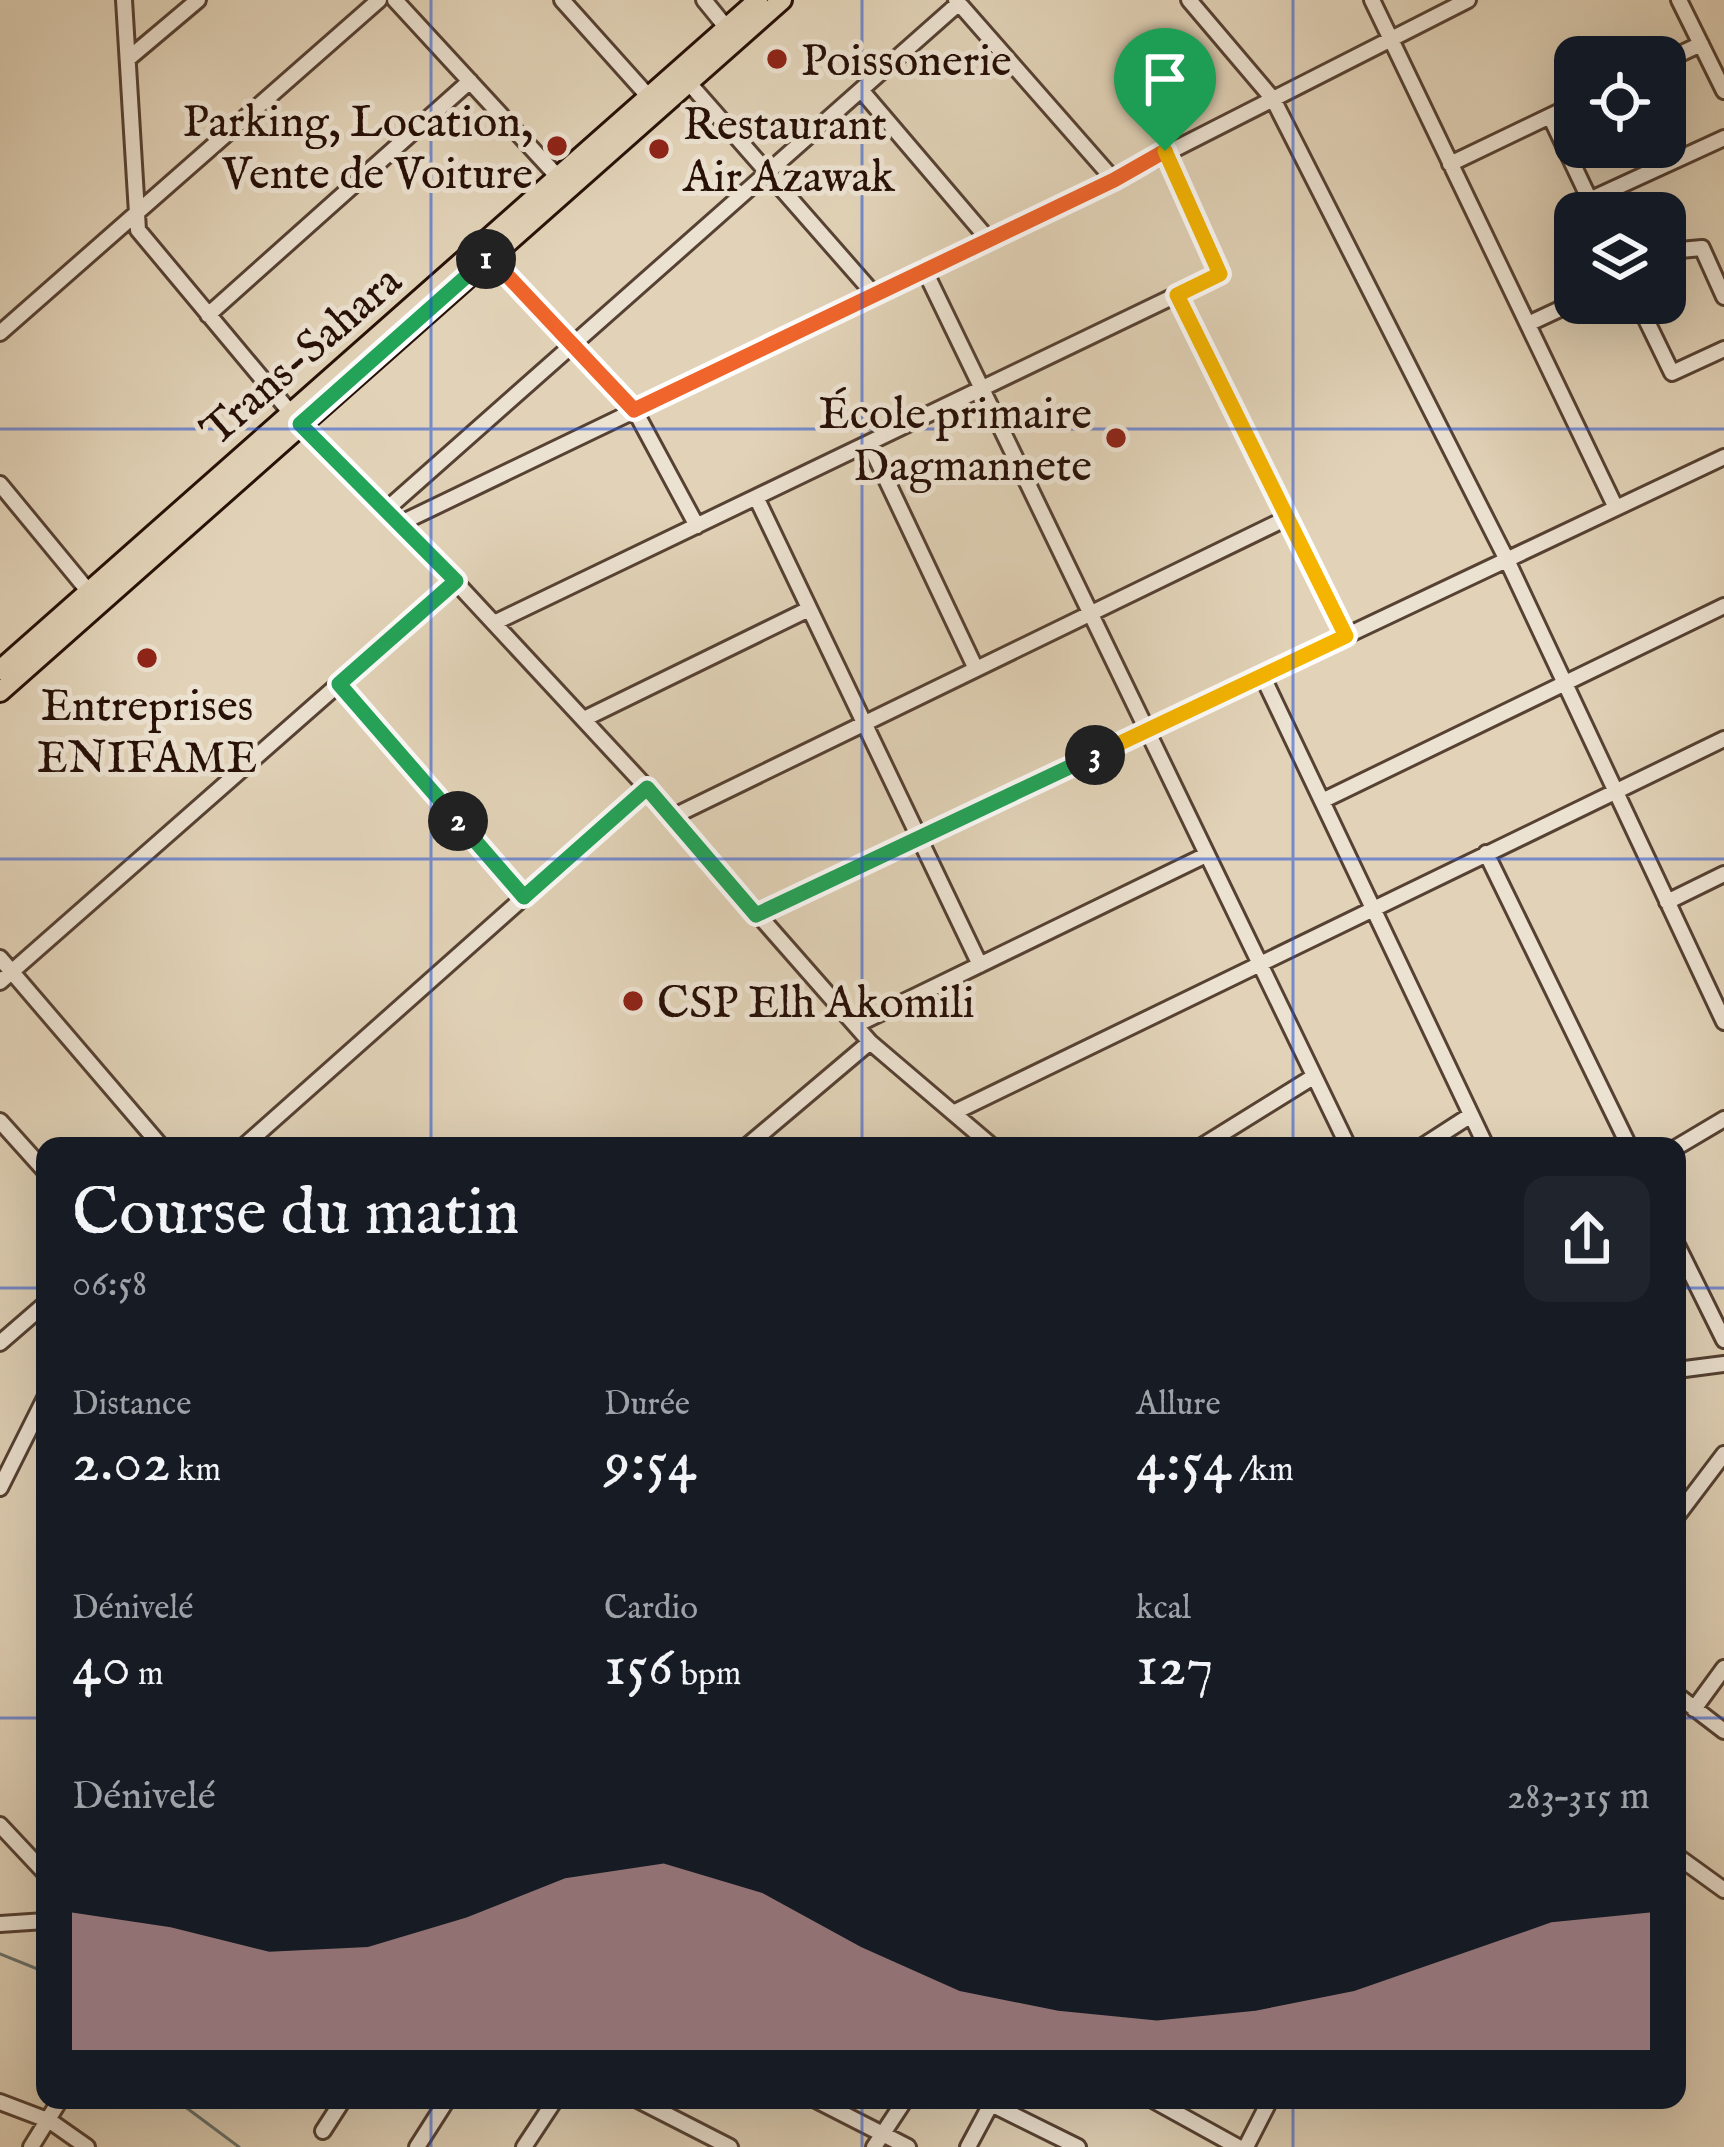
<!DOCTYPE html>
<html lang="fr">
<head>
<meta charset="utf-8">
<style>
	body { margin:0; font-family:"IM FELL English",serif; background:#20242c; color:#f1f3f6; height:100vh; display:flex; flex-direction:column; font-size:45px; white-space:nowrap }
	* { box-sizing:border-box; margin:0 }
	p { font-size:39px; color:#9ea1a6 }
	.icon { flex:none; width:66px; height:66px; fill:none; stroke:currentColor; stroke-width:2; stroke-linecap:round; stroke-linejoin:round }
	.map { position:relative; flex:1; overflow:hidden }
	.details { position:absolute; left:36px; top:1137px; width:1650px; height:972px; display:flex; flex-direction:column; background:#171b24; border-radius:24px; box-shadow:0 12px 48px #0002 }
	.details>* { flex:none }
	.tools { position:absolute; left:1554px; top:36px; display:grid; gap:24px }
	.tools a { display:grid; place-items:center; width:132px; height:132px; border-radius:24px; background:#171b24; box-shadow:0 12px 48px #0002; font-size:60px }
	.pin { position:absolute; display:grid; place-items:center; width:102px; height:102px; color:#fff; margin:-123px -51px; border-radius:50% 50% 50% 0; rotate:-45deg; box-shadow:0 0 12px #0007 }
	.pin .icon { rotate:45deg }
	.km { position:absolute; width:60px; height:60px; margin:-30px; border-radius:50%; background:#222; color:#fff; font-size:33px; line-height:60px; text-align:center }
	.round { display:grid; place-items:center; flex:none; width:126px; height:126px; border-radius:24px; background:#20242c }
	.summary { display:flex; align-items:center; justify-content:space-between; height:204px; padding:0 36px }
	h1 { font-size:66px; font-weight:600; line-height:90px }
	.figures { display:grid; grid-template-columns:repeat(3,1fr); gap:18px; height:204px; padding:12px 36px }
	.figures div { display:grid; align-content:center }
	.figures b { font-size:60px; font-weight:600 }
	.figures small { font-size:33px; font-weight:400 }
	.figures p { font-size:33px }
	.chart { height:336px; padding:24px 36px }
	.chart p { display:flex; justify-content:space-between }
	.chart svg { width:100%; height:216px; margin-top:12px; fill:#c59692; opacity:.7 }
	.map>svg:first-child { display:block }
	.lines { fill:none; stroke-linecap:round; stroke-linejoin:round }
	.stream { stroke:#69746e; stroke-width:3 }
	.minor-casing { stroke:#564133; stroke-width:20 }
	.major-casing { stroke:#271007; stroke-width:24 }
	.minor { stroke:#ece2d1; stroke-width:14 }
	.major { stroke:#e2d3b8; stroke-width:18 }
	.split-1-casing { stroke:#fff; stroke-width:24 }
	.split-2-casing { stroke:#fff; stroke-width:24 }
	.split-3-casing { stroke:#fff; stroke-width:24 }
	.split-4-casing { stroke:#fff; stroke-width:24 }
	.split-1 { stroke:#f0652b; stroke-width:15 }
	.split-2 { stroke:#22a559; stroke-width:15 }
	.split-3 { stroke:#22a559; stroke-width:15 }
	.split-4 { stroke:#f5b400; stroke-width:15 }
	.grid { fill:none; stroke:#1d4ed8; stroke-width:3; stroke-opacity:0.55 }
	.poi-dot { fill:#8f2418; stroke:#ece2d1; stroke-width:4.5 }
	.labels { text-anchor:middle; stroke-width:10; stroke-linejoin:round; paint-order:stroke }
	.poi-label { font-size:45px; fill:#271007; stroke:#ece2d1; text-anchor:start }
	.street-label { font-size:45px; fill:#271007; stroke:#ece2d1 }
</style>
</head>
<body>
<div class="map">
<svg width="1724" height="2147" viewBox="0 0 1724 2147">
	<rect width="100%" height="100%" fill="#e2d3b8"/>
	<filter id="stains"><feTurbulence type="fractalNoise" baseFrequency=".00167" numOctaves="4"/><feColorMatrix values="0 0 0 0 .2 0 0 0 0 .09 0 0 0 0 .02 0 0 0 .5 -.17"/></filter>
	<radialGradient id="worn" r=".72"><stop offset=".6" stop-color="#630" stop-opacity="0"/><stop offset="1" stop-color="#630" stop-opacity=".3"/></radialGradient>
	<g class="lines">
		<path class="stream" d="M0 1954 45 1972
			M176 2100 239 2147"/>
		<g class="minor-casing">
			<path id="minor" d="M124 0 138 230 300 424 401 523 647 788 870 1042 992 1146
				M395 0 558 177
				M562 0 649 97
				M704 0 730 32
				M956 0 1114 180
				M1189 0 1273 99 1507 560 1724 1022
				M1372 0 1616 508
				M1679 0 1724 91
				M128 59 198 0
				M1665 61 1701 44
				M689 83 873 293
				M861 90 988 239
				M1550 116 1596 213
				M1450 164 1575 104
				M1589 200 1724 138
				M489 256 634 409 697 526
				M1665 258 1680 250 1702 248 1724 297
				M924 269 1348 1146
				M1177 295 1346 636
				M1638 303 1672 373 1724 349
				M208 315 470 81
				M1528 324 1575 302
				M0 333 379 0
				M869 443 976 669
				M0 484 89 592
				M756 497 980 965
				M387 509 959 3
				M401 523 1114 180 1468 0
				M494 623 1220 274 1165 151
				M1262 675 1486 1146
				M339 684 524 897
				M584 719 809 609
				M1322 801 1724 606
				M672 817 1287 518
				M1486 853 1629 1146
				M1667 902 1724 874
				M756 915 1724 457
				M0 958 161 1146
				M0 982 456 581
				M856 1025 1206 855
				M953 1113 1724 739
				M0 1121 45 1171
				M244 1146 647 788
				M747 1146 870 1042
				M1202 1146 1313 1077
				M1423 1146 1471 1115
				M1677 1147 1724 1119
				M1677 1245 1724 1340
				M0 1343 45 1304
				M1677 1370 1724 1364
				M0 1488 45 1398
				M1677 1516 1724 1454
				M1677 1695 1724 1731
				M1694 1709 1724 1668
				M0 1825 45 1873
				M1677 1856 1724 1890
				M0 1924 45 1921
				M638 2100 730 2147
				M816 2100 908 2147
				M983 2100 1078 2147
				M1153 2100 1238 2147
				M0 2102 50 2121 87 2147
				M323 2131 343 2100
				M31 2147 60 2100
				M417 2147 447 2100
				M524 2147 555 2100
				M874 2147 905 2100
				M968 2147 991 2104
				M1246 2147 1270 2100"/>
		</g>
		<g class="major-casing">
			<path id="major" d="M0 670 758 0
				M0 692 782 0"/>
		</g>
		<use href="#minor" class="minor"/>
		<use href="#major" class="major"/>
	</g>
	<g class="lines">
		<g class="split-1-casing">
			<path id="split-1" d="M486 259 489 256 634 410 1114 180 1165 151"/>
		</g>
		<g class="split-2-casing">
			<path id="split-2" d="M458 821 339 684 456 581 300 424 486 259"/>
		</g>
		<g class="split-3-casing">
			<path id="split-3" d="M458 821 524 897 647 788 756 915 1095 755"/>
		</g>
		<g class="split-4-casing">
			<path id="split-4" d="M1095 755 1346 636 1177 295 1220 274 1165 151"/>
		</g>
		<use href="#split-1" class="split-1"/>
		<use href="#split-2" class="split-2"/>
		<use href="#split-3" class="split-3"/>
		<use href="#split-4" class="split-4"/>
	</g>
	<path class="grid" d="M431 0V1146M862 0V1146M1293 0V1146M0 429H1724M0 859H1724M0 1288H45M1677 1288H1724M0 1718H45M1677 1718H1724M431 2100V2147M862 2100V2147M1293 2100V2147"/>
	<g class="poi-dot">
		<circle cx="777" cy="59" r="12"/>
		<circle cx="557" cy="146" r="12"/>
		<circle cx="659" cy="149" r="12"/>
		<circle cx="1116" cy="438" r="12"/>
		<circle cx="147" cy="658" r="12"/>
		<circle cx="633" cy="1001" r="12"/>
	</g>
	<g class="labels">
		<g class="poi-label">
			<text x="801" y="75">Poissonerie</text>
			<text x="533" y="136" text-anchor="end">Parking, Location,<tspan x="533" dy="52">Vente de Voiture</tspan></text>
			<text x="683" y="139">Restaurant<tspan x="683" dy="52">Air Azawak</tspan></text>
			<text x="1092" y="428" text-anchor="end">École primaire<tspan x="1092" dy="52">Dagmannete</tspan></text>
			<text x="147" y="720" text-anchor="middle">Entreprises<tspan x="147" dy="52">ENIFAME</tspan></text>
			<text x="657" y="1017">CSP Elh Akomili</text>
		</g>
		<g class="street-label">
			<text transform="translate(300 354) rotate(-41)" y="16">Trans-Sahara</text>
		</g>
	</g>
	<rect width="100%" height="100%" filter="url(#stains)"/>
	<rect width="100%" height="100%" fill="url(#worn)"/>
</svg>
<div class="tools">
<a><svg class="icon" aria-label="locate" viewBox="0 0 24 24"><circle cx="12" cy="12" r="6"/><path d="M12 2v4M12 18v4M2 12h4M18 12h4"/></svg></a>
<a><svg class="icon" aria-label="layers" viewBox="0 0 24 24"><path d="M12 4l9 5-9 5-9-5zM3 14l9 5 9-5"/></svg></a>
</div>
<div class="pin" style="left:1165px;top:151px;background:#1e9e55"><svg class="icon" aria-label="arrive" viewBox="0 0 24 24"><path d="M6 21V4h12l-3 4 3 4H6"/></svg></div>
<b class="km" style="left:486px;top:259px">1</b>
<b class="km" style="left:458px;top:821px">2</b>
<b class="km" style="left:1095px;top:755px">3</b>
<section class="details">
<div class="summary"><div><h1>Course du matin</h1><p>06:58</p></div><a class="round"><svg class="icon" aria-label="share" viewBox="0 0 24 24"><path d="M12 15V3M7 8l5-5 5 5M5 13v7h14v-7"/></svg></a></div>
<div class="figures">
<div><p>Distance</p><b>2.02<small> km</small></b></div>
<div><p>Durée</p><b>9:54</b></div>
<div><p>Allure</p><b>4:54<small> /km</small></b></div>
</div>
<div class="figures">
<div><p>Dénivelé</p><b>40<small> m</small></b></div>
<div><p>Cardio</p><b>156<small> bpm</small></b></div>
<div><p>kcal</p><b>127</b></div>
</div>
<div class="chart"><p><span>Dénivelé</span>283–315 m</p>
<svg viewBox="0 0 160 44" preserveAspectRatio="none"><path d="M0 44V16L10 19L20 24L30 23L40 17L50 9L60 6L70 12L80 23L90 32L100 36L110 38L120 36L130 32L140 25L150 18L160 16V44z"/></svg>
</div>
</section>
</div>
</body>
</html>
